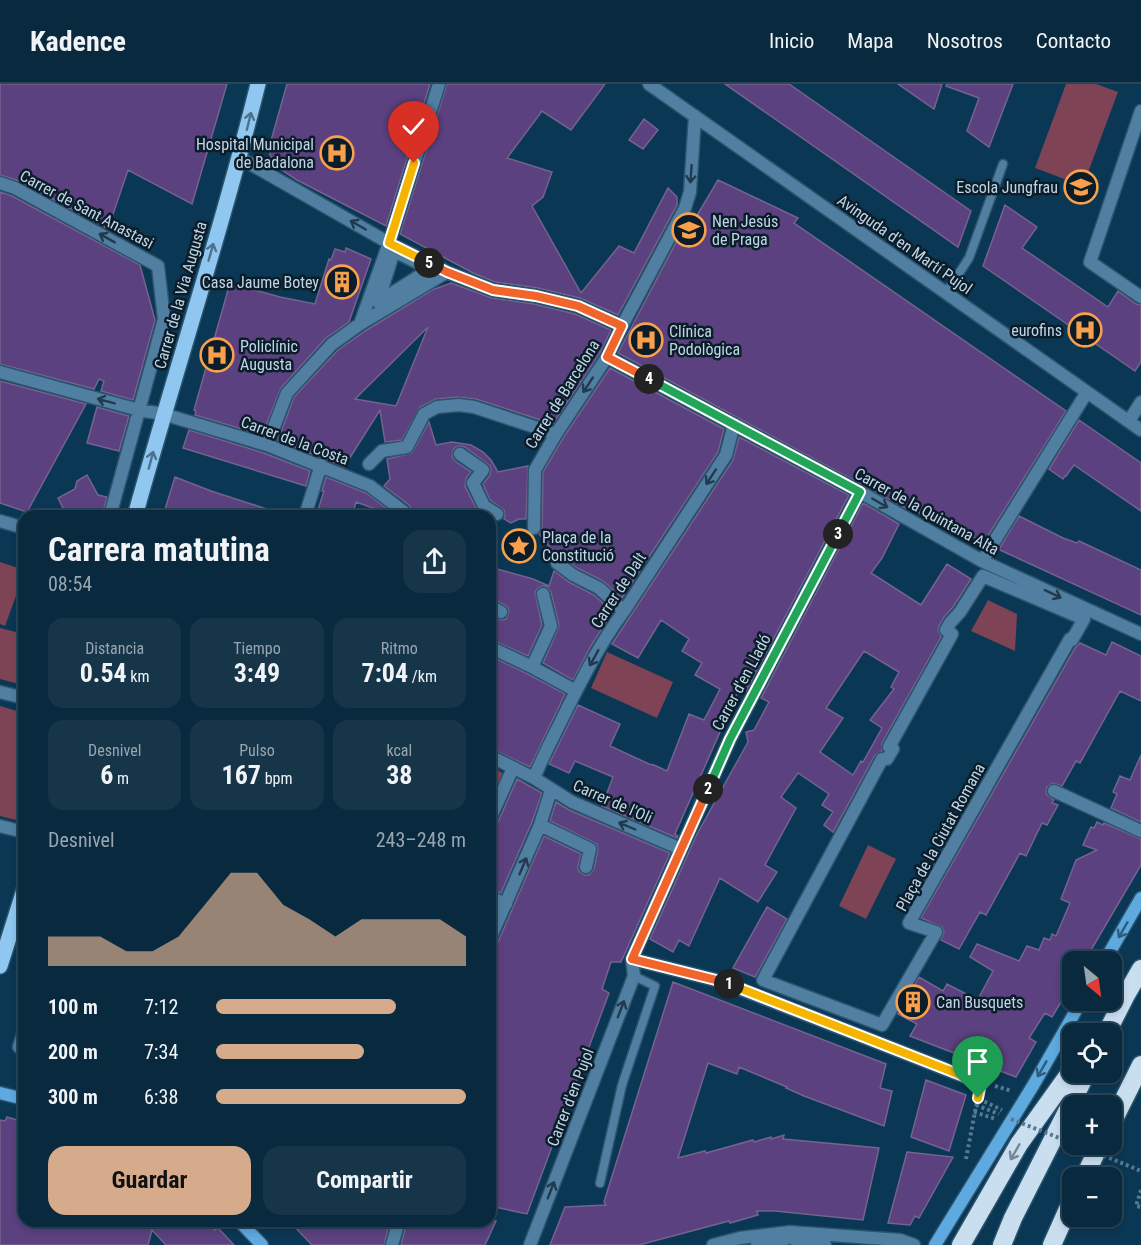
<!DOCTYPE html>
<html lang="es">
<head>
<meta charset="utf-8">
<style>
	body { margin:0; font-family:"Roboto Condensed",sans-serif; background:#163549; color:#f1f3f6; height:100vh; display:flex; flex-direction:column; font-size:22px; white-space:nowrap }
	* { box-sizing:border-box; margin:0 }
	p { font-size:20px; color:#98a6b0 }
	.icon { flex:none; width:33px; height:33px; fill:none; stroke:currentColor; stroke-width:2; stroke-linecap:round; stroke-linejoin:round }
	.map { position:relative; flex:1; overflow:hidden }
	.details { position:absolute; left:18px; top:426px; width:478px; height:717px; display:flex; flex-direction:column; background:#08293e; border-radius:18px; box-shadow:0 3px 9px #0003,0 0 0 2px #294558 }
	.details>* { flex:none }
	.needle { width:39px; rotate:151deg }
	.tools { position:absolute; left:1062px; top:867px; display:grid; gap:12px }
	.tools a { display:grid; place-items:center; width:60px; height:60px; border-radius:12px; background:#08293e; box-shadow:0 3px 9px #0003,0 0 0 2px #294558; font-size:30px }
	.pin { position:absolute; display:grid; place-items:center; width:51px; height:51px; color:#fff; margin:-62px -26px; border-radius:50% 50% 50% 0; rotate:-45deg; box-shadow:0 0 6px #0007 }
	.pin .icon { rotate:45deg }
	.km { position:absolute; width:30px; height:30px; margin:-15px; border-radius:50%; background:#222; color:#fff; font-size:16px; line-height:30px; text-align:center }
	.round { display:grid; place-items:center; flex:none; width:63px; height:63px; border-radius:18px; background:#163549 }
	.head { display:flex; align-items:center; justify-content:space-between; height:102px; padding:0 30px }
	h1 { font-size:33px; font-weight:700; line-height:45px }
	.stats { display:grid; grid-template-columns:repeat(3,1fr); gap:9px; height:102px; padding:6px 30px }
	.stats div { display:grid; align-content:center; border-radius:15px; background:#163549; text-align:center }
	.stats b { font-size:26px; font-weight:700 }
	.stats small { font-size:16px; font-weight:400 }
	.stats p { font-size:16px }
	.chart { height:168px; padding:12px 30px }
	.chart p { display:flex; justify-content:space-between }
	.chart svg { width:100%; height:108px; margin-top:6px; fill:#d6ab8b; opacity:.7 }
	.action { display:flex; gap:12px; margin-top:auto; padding:12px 30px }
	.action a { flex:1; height:69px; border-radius:18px; background:#d6ab8b; color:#111; font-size:24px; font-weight:700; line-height:69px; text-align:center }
	.action a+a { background:#163549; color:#f1f3f6 }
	ul { padding:0 30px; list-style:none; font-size:20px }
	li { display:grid; grid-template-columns:96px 72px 1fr; align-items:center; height:45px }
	li i { height:15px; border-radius:8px; background:#d6ab8b }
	header { display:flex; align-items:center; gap:36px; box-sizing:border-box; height:84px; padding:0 30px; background:#08293e; border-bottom:2px solid #294558 }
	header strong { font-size:28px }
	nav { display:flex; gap:33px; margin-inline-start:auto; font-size:21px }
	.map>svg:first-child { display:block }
	.green { fill:#7e4455 }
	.building { fill:#5b417f; stroke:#74638e; stroke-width:1.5; fill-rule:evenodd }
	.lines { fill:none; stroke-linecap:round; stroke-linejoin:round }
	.lane-casing { stroke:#2b546e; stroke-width:11 }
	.street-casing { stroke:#2b546e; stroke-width:15 }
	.secondary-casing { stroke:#2b546e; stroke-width:15 }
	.primary-casing { stroke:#2b546e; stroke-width:18 }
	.highway-casing { stroke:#2b546e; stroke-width:21 }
	.path { stroke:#567991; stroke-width:4; stroke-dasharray:3 3; stroke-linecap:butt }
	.lane { stroke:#517fa1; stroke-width:8 }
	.street { stroke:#517fa1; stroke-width:12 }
	.secondary { stroke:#5da9e0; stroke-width:12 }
	.primary { stroke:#8fc7f0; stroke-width:15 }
	.highway { stroke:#c9deef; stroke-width:18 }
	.path-bridge { stroke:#567991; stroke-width:4; stroke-dasharray:3 3; stroke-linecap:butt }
	.oneway { stroke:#4e728d }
	.oneway2 { stroke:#213a4e }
	.oneway3 { stroke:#305c7c }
	.oneway4 { stroke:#748796 }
	.split-1-casing { stroke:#fff; stroke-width:12 }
	.split-2-casing { stroke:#fff; stroke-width:12 }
	.split-3-casing { stroke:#fff; stroke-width:12 }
	.split-4-casing { stroke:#fff; stroke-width:12 }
	.split-5-casing { stroke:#fff; stroke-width:12 }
	.split-6-casing { stroke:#fff; stroke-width:12 }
	.split-1 { stroke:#f5b400; stroke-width:8 }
	.split-2 { stroke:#f0652b; stroke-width:8 }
	.split-3 { stroke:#22a559; stroke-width:8 }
	.split-4 { stroke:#22a559; stroke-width:8 }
	.split-5 { stroke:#f0652b; stroke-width:8 }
	.split-6 { stroke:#f5b400; stroke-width:8 }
	.labels { text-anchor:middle; stroke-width:5; stroke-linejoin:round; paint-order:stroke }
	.poi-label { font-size:16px; fill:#c0d6e8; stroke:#0c1d2a; text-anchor:start }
	.street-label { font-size:16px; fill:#c0d6e8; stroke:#0c1d2a }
</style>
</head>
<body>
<header>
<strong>Kadence</strong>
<nav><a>Inicio</a><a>Mapa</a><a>Nosotros</a><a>Contacto</a></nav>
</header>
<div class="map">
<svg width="1141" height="1161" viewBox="0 0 1141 1161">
	<rect width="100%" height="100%" fill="#0a3753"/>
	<path class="green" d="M1066 0H1096L1118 8 1083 102 1035 84Z
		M0 478 24 486V490L5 542 0 540Z
		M988 516 1017 530 1015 567 971 547Z
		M0 544 24 550V580L19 600 0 595Z
		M607 568 673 598 657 634 591 604Z
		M0 622 24 629V738L0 732Z
		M491 682 504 690 491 716Z
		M868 761 896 775 866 835 839 822Z"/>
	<path class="building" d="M0 0H227L192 120 128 86 108 145 19 97 0 91Z
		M287 0H430L386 142 297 96 280 85 273 77 270 71V60Z
		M447 0H605L571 46 542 27 507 74 552 88 543 113 532 122 581 209 619 162 634 169 668 104 677 113V121L618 231 580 214 538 204 495 198 473 189 400 150Z
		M725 0H789L971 127 958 163Z
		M898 0H942L934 25Z
		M947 0H1013L989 63 967 47 979 14 946 2Z
		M644 35 658 46 643 65 629 56Z
		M718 96 798 134 794 139 1066 327 984 458 908 424 907 425 618 269 684 143 686 150Z
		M0 108 12 112 140 181 155 236 133 316 101 307 104 297 99 295 94 305 0 280Z
		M1005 121 1037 143 1022 164 1108 223 1118 207 1136 220 1141 221V278L1135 287 983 182Z
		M346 164 371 175 349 238 326 254 281 304 262 351 195 331 196 327 194 326 230 199 280 213 315 220 329 175 331 176 335 165 345 168Z
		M451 199 492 214 534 220 575 230 611 246 600 269 553 340 476 315 458 313 436 315 420 323 402 356 385 358 380 326 344 383 328 376 324 373H319L278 356 294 313 338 266 365 247 432 206ZM428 243 396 322 355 315Z
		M610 284 724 345 718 368 622 514 603 497 577 484 561 472 556 471 539 450 542 444 543 388 563 354Z
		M0 297 86 320 27 428 0 419Z
		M97 323 129 332 119 367 87 359Z
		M1079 336 1141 379V427L1074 381 1066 392H1065L1063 395 1049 385Z
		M429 338 436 361 452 358 471 361 483 368 491 376 498 388 528 382 526 435H519L511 439 504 435 505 431 504 426 490 416 483 400 490 391 491 386 490 382 465 363 460 362 456 363 453 366 452 373 455 377 471 388 466 394 465 402 477 426 485 432H413L412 426 409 421 384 402 390 395 387 375 412 369Z
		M189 346 264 369 310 387 306 402 183 364Z
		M739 353 849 411 746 607 739 605 675 750 678 752 677 754 602 722 613 693 575 677 569 689 549 680 578 621 620 640 610 662 649 680 654 681 667 687 689 630 704 636 720 605 695 591 702 579 682 567 689 555 661 536 638 574 612 560 733 376Z
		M87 391 98 411 107 413 102 432H67L58 414 75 405 77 397Z
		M175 393 211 407 279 429 278 432H163Z
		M326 393 366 409 386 424 384 428 356 418 352 432H316L324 407H322Z
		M863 419 899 440 882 474 871 489 921 521 947 480 971 495 953 523 944 533 939 542 938 546 941 553 882 659V667L875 671 833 748 824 741 833 728 822 721 829 710 798 689 781 713 796 724 765 781 777 788 758 818 720 794 689 862 679 856 673 868 650 855 697 750 748 658 746 648 754 646 769 618 761 614ZM864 567 899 588 891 603 894 605 870 636 882 644 863 678 861 677 853 691 820 668 843 634 826 624Z
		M1019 432 1063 454 1077 459 1079 457 1141 486V531L1000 466 999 465Z
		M490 483 533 495 549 502 554 487 569 498 594 511 613 528 592 560 573 596 543 579 558 545 559 541 551 508 546 502H542L538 504 535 508 542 541 528 572 490 555V532L502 536 506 535 509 528 508 524 505 521 490 514Z
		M1112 558 1141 572V617L1120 607 1080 679 1076 677 1062 702 1053 699 1047 703 1046 707 1047 711 1054 716 1052 719 1058 721 1047 741 1042 739 1026 772 1020 769 986 831 980 828 959 865 941 856 944 848 942 843 921 834 1075 564 1080 559 1106 571Z
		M490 572 528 590 565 610 530 683 490 664Z
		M1141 671V738L1111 724 1117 710 1113 708 1120 692 1130 696Z
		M517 695 542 709 532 738 501 809 490 805V743L494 742 498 738Z
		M556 718 569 726 670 769 621 878H611L602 905 609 909 527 1130 490 1122V863L494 862 498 858 544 752 581 770 578 782V786L581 789 585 791H589L594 785 598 766 597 760 550 737Z
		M1097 738 1103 741 1104 739 1141 755V781L1084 878H1072V900L1052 933 1045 929 1029 954 1036 958 1016 993 910 952 917 940 898 930 919 893 943 907 947 900 972 913 978 915 993 887 970 873 977 860 1019 877 1027 862 1039 866 1044 854 1050 856 1052 850 1056 852 1070 819 1061 815 1076 776 1097 766 1083 761 1091 743 1094 744Z
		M767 823 787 835 755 893 733 884Z
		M673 898 886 980 880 1004 892 1007 884 1042 804 1012 786 1004 787 1003 739 983 737 990 708 979 678 1074 705 1067 706 1069 753 1056 754 1058 771 1053V1055L784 1051 783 1055 879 1064 863 1136 775 1127H757L758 1131 730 1139 729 1137 639 1161H550L565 1123 606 1121 604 1118Z
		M926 996 966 1011 949 1067 911 1053Z
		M7 1033 24 1038V1137H206L215 1146 218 1144 234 1161H166L152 1146 148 1161H0V1036L5 1037Z
		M907 1068 953 1073 919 1134 915 1132 910 1141 888 1139Z
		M289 1137H390L384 1161H312Z
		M407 1137H496L485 1161H401Z"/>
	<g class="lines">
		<g class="lane-casing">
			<path id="lane" d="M946 209 969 174 1003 80
				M600 1099 622 1001 655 902 634 892"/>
		</g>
		<g class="street-casing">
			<path id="street" d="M649 0 1141 346
				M1141 27 1090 178 1141 213
				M240 74 389 159 447 188
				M0 99 15 104 158 182 164 235 110 432
				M394 167 430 185 378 218Z
				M360 240 389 159 439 0
				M607 273 860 408 982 477 1141 550
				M0 288 139 326 163 330 267 361 370 402 404 428 405 432
				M1129 337 1141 318
				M267 361 287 309 332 260 360 240 447 188 493 206 536 212 578 222 622 242
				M460 370 483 386 473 399 484 422 497 430
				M369 380 382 367 407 363 424 330 437 323 459 321 474 323 556 350
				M305 432 321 381
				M0 437 24 444
				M534 444 535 386 556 350 607 273 622 242 685 124 690 108 695 32
				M982 477 1087 308
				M557 479 573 491 599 504 624 527
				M983 492 1084 535 1072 556 1070 555 909 839 936 848 882 941 763 896 882 675H887L893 665 889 663 952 550 946 546 950 539 960 528Z
				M490 522 501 528
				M490 563 532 583 576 607
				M532 583 551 542 543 510
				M0 608 24 614
				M490 672 534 694 572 718 681 765
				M534 694C543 672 554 652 564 631 582 595 600 559 624 527L726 371 734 340
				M1054 707 1141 747
				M490 735 513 684
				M540 741 590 765 586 783
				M0 742 24 748
				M490 813 506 820
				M490 855 540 741 551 706
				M632 875 720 897 981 999
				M19 963 24 947
				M392 1161 399 1137
				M530 1161 634 892 632 875 730 655 860 408
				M713 1161 740 1154 790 1148 900 1156 914 1161
				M757 1161 782 1159V1153L797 1154V1159L825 1161"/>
		</g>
		<g class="secondary-casing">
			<path id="secondary" d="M1104 878 1141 814
				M0 1009 24 1015
				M239 1137 262 1161
				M935 1161 1034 1000 1082 916"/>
		</g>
		<g class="primary-casing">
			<path id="primary" d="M135 432C175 288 222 145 258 0
				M0 882 24 806"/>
		</g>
		<g class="highway-casing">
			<path id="highway" d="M1106 950 1126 911 1141 885
				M1112 1039 1141 981
				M1084 1094 1100 1060
				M961 1161 1019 1060 1072 986
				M1002 1161 1013 1134 1087 988
				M1052 1161 1072 1116"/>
		</g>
		<path class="path" d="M995 1002 1012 1007
			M979 1015 1002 1026
			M976 1021 999 1030
			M974 1028 996 1035
			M966 1075 978 1012
			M1141 1106 1136 1122 1141 1123"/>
		<use href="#lane" class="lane"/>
		<use href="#street" class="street"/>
		<use href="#secondary" class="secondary"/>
		<use href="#primary" class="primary"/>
		<use href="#highway" class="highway"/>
		<path class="path-bridge" d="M1011 1035 1072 1059
			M1076 1060 1141 1087"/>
	</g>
	<defs><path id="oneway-shaft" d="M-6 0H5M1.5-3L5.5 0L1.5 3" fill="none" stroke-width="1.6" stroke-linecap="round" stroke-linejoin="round" transform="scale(1.5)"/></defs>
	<g class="oneway">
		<use href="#oneway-shaft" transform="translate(249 37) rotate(-76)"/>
		<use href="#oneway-shaft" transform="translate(211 168) rotate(-74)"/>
		<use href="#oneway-shaft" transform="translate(151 376) rotate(-75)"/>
	</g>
	<g class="oneway2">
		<use href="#oneway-shaft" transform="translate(691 90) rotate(94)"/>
		<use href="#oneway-shaft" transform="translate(358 141) rotate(-150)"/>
		<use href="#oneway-shaft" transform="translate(107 154) rotate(-151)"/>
		<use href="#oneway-shaft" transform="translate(588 301) rotate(123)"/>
		<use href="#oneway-shaft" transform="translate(106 317) rotate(-165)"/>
		<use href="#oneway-shaft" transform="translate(711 393) rotate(123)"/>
		<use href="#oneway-shaft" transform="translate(880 419) rotate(30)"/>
		<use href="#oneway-shaft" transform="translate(1053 510) rotate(25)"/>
		<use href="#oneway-shaft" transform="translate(594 574) rotate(119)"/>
		<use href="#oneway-shaft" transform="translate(627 742) rotate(-157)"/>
		<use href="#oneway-shaft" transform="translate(523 782) rotate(-67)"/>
		<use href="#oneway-shaft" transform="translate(621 925) rotate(-69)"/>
		<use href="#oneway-shaft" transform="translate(551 1106) rotate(-69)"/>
	</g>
	<g class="oneway3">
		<use href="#oneway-shaft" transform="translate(1123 846) rotate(120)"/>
		<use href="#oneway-shaft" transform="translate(1042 985) rotate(120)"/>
	</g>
	<use class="oneway4" href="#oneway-shaft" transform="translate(1015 1068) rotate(120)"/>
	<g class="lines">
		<g class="split-1-casing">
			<path id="split-1" d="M729 900 981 999 978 1014"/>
		</g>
		<g class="split-2-casing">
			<path id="split-2" d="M708 705 632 875 720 897 729 900"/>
		</g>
		<g class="split-3-casing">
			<path id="split-3" d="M708 705 730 655 838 450"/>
		</g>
		<g class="split-4-casing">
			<path id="split-4" d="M649 295 860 408 838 450"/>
		</g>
		<g class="split-5-casing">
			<path id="split-5" d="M429 179 447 188 493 206 536 212 578 222 622 242 607 273 649 295"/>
		</g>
		<g class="split-6-casing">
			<path id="split-6" d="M414 79 389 159 429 179"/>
		</g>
		<use href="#split-1" class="split-1"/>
		<use href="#split-2" class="split-2"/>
		<use href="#split-3" class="split-3"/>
		<use href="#split-4" class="split-4"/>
		<use href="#split-5" class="split-5"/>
		<use href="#split-6" class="split-6"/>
	</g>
	<defs>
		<g id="hospital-ring" transform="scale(1.725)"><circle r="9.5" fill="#0c1d2a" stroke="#f8a04b" stroke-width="1.5"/><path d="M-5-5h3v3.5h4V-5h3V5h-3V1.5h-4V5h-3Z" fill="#f8a04b"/></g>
		<g id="school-ring" transform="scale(1.725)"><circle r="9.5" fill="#0c1d2a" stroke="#f8a04b" stroke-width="1.5"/><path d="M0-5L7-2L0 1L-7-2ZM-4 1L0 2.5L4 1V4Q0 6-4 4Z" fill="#f8a04b"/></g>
		<g id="building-ring" transform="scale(1.725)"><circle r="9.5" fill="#0c1d2a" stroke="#f8a04b" stroke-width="1.5"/><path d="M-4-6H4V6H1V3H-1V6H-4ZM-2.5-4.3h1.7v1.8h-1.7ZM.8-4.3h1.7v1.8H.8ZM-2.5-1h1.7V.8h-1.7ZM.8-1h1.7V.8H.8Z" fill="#f8a04b"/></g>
		<g id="sight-ring" transform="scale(1.725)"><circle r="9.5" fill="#0c1d2a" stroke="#f8a04b" stroke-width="1.5"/><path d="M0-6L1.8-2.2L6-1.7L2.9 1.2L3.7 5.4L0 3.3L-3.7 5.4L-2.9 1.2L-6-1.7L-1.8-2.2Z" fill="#f8a04b"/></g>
	</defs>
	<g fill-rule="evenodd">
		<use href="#hospital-ring" x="337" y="69"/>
		<use href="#school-ring" x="1081" y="103"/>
		<use href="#school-ring" x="689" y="146"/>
		<use href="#building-ring" x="342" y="198"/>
		<use href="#hospital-ring" x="1085" y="246"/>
		<use href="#hospital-ring" x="646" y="256"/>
		<use href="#hospital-ring" x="217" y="271"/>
		<use href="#sight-ring" x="519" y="462"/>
		<use href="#building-ring" x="913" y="918"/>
	</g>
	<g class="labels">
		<g class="poi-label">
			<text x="314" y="66" text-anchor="end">Hospital Municipal<tspan x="314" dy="18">de Badalona</tspan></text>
			<text x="1058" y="109" text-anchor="end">Escola Jungfrau</text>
			<text x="712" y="143">Nen Jesús<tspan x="712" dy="18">de Praga</tspan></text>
			<text x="319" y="204" text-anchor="end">Casa Jaume Botey</text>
			<text x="1062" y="252" text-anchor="end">eurofins</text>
			<text x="669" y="253">Clínica<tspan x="669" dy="18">Podològica</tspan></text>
			<text x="240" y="268">Policlínic<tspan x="240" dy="18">Augusta</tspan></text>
			<text x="542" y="459">Plaça de la<tspan x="542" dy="18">Constitució</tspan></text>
			<text x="936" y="924">Can Busquets</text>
		</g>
		<g class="street-label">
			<text transform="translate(87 125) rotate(28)" y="6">Carrer de Sant Anastasi</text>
			<text transform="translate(905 160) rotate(35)" y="6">Avinguda d'en Martí Pujol</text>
			<text transform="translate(180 211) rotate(-74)" y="6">Carrer de la Via Augusta</text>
			<text transform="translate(562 310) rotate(-58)" y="6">Carrer de Barcelona</text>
			<text transform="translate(295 356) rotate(20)" y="6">Carrer de la Costa</text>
			<text transform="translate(927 427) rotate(29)" y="6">Carrer de la Quintana Alta</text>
			<text transform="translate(618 506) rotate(-57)" y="6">Carrer de Dalt</text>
			<text transform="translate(741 598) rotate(-62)" y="6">Carrer d'en Lladó</text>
			<text transform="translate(613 717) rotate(24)" y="6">Carrer de l'Oli</text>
			<text transform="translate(940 753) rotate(-61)" y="6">Plaça de la Ciutat Romana</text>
			<text transform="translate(570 1013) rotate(-69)" y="6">Carrer d'en Pujol</text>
		</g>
	</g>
</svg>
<div class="tools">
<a><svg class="needle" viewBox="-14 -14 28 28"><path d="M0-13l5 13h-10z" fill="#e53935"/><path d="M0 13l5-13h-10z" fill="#98a6b0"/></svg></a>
<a><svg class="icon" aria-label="locate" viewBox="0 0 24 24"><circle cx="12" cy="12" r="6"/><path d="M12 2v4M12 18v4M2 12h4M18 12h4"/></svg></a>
<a>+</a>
<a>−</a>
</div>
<div class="pin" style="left:978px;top:1014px;background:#1e9e55"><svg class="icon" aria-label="arrive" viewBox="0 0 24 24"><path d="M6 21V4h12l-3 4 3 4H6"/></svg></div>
<div class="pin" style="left:414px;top:79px;background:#d93025"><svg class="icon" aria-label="check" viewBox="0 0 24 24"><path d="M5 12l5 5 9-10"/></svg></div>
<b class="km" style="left:729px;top:900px">1</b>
<b class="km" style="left:708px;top:705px">2</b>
<b class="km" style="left:838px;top:450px">3</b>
<b class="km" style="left:649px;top:295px">4</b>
<b class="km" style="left:429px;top:179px">5</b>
<section class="details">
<div class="head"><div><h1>Carrera matutina</h1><p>08:54</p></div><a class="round"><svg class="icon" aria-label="share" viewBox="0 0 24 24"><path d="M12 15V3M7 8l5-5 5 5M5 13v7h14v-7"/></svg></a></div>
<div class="stats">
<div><p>Distancia</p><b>0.54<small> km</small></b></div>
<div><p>Tiempo</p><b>3:49</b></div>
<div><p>Ritmo</p><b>7:04<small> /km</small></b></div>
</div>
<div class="stats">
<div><p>Desnivel</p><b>6<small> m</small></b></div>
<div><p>Pulso</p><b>167<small> bpm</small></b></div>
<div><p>kcal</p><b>38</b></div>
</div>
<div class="chart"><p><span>Desnivel</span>243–248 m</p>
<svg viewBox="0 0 160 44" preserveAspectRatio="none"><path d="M0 44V32L10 32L20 32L30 38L40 38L50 32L60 19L70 6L80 6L90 19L100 25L110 32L120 25L130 25L140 25L150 25L160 32V44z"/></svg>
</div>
<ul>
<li><b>100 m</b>7:12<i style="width:72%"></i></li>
<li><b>200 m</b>7:34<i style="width:59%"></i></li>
<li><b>300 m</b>6:38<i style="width:100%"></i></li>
</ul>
<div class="action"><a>Guardar</a><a>Compartir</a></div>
</section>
</div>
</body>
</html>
